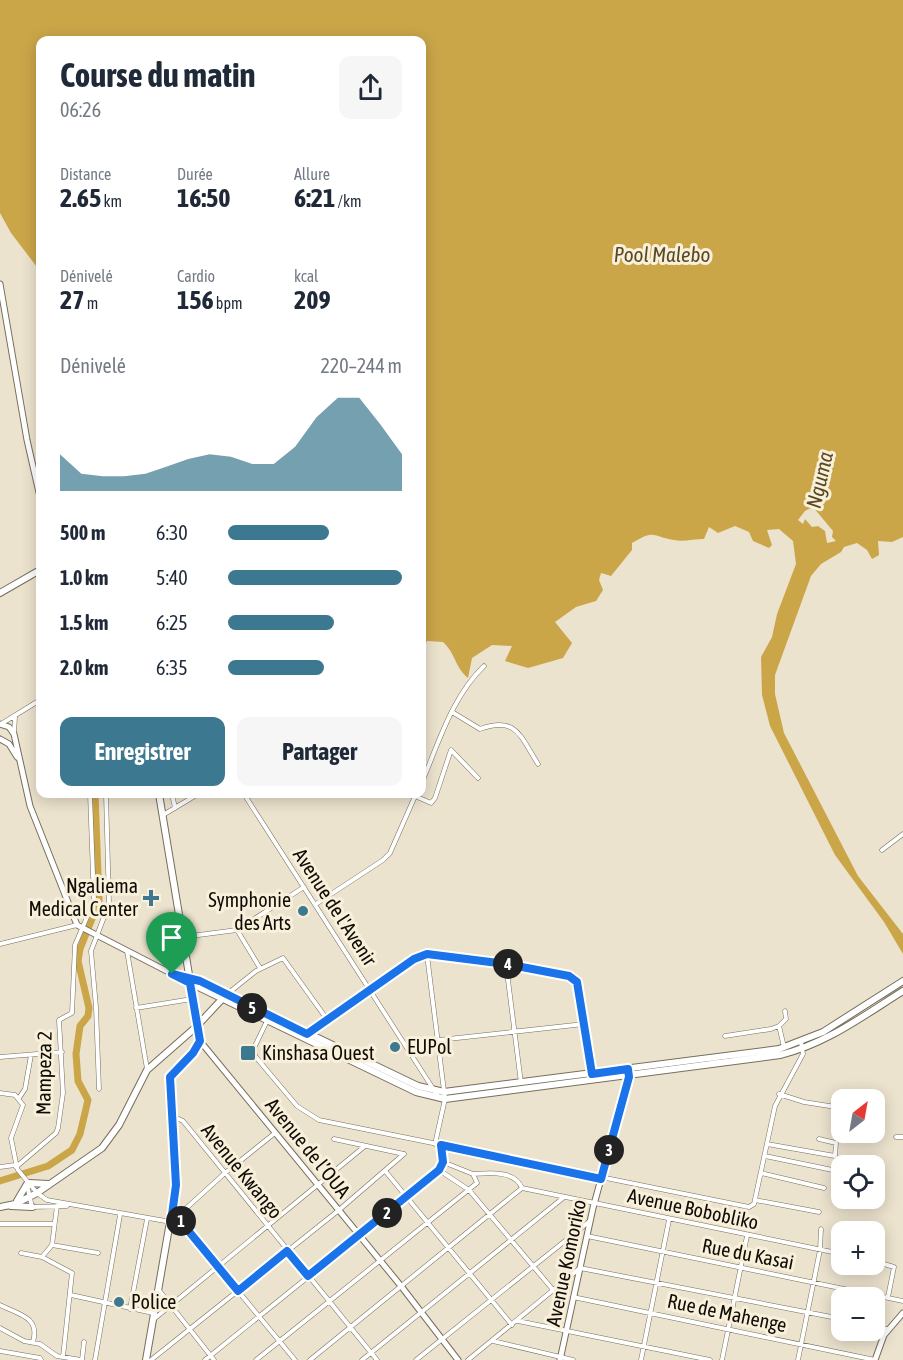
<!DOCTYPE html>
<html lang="fr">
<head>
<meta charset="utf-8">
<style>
	body { margin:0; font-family:"Asap Condensed",sans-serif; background:#f6f6f7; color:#1f2937; height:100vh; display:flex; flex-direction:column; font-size:22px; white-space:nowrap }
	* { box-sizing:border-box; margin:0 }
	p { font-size:20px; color:#747a83 }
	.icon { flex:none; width:33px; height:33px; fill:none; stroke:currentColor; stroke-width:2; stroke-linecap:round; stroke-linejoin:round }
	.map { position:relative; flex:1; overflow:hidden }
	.drawer { position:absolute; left:36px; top:36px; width:390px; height:762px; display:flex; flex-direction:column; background:#fff; border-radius:12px; box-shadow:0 3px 15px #0003 }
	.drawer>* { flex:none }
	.needle { width:39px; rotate:31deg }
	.buttons { position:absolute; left:831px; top:1089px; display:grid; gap:12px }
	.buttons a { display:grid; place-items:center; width:54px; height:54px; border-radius:12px; background:#fff; box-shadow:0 3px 15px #0003; font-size:30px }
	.pin { position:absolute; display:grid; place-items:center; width:51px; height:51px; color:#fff; margin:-62px -26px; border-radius:50% 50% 50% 0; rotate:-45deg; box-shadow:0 0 6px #0007 }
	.pin .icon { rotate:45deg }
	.km { position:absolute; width:30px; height:30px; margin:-15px; border-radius:50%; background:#222; color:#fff; font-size:16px; line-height:30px; text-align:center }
	.round { display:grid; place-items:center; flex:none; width:63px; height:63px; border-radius:12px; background:#f6f6f7 }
	.head { display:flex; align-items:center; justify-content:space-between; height:102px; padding:0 24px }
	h1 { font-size:33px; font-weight:700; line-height:45px }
	.figures { display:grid; grid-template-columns:repeat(3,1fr); gap:9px; height:102px; padding:6px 24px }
	.figures div { display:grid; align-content:center }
	.figures b { font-size:26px; font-weight:700 }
	.figures small { font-size:16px; font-weight:400 }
	.figures p { font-size:16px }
	.chart { height:168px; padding:12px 24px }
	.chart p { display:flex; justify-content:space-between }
	.chart svg { width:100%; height:108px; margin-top:6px; fill:#3c788f; opacity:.7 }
	.cta { display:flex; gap:12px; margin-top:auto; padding:12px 24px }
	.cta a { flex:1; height:69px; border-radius:12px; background:#3c788f; color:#fff; font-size:24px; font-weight:700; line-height:69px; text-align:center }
	.cta a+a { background:#f6f6f7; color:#1f2937 }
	ul { padding:0 24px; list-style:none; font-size:20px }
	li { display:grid; grid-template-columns:96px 72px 1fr; align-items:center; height:45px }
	li i { height:15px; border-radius:8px; background:#3c788f }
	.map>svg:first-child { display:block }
	.water { fill:#cba649; fill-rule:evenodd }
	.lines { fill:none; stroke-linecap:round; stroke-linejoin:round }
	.river { stroke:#cba649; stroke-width:7 }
	.street-casing { stroke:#766e5c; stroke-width:5 }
	.secondary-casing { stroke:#766e5c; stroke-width:7 }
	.primary-casing { stroke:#766e5c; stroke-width:8 }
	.street { stroke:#fff; stroke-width:4 }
	.secondary { stroke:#fff; stroke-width:5 }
	.primary { stroke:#fff; stroke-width:6 }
	.route-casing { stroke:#fff; stroke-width:12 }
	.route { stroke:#1a73e8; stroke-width:8 }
	.poi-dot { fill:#3c788f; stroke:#f9f0db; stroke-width:2 }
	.labels { text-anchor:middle; stroke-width:6; stroke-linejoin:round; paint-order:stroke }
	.poi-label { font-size:20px; fill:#0f0c06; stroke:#f9f0db; text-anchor:start }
	.street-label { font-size:20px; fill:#0f0c06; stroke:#f9f0db }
	.water-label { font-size:21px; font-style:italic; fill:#594922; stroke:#f9f0db }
</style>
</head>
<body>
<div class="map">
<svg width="903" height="1360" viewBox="0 0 903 1360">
	<rect width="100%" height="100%" fill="#ece3ce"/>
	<path class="water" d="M0 0H903V537L892 542 878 541 879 555 872 559 867 550 857 543 844 547 841 552 821 564 811 576 775 675V694L784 733 858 876 903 934V954L884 922 835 855 770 726 762 695 761 657 772 637 777 614 796 564 793 541 779 529 767 530 772 545 769 548 753 541 749 532 735 526 718 533 709 527 704 539C694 539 683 542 674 540 651 536 655 529 632 543V550L611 576 601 573 599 580 603 590 596 601 576 607 555 622 572 643 563 658 528 668 505 661 512 646 492 645 472 658 468 678C454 666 456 654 443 642L427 641 422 651V40H40V271L11 233 0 213ZM813 507 833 531 832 537 836 541 827 543 825 531 818 526 812 527 805 519 803 524 798 520 805 511Z"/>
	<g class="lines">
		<path class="river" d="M0 1181 48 1166 72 1150 80 1134 88 1100 78 1081 76 1054 80 1026 88 1016 89 1008 78 961 80 949 99 901 95 794"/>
		<g class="street-casing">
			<path id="street" d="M452 712 480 729C517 716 520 736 538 764
				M1 724 40 700
				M14 733 15 717
				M422 782C439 742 452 697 484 666
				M172 794 175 808
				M244 794 439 1098
				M415 796 431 803 435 798 451 750 478 778
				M163 815 198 794
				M882 850 903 834
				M316 904 383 860 390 853 416 794
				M237 930 260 968
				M183 937 237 930 304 887
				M0 944 77 925
				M127 951 147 1069
				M427 955 445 1099 435 1144
				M506 964 521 1083
				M226 995 256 971 283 958 326 1018
				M136 1008 192 999
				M267 1021 254 1048 255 1056 297 1106 319 1120 749 1207 754 1204 775 1106 803 1054 801 1042
				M779 1026 784 1047
				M307 1034 420 956 502 964 569 976 577 982 592 1074
				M725 1036 771 1029 779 1026 786 1019 785 1011
				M439 1040 584 1024
				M0 1057 62 1052
				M99 1089 96 1007 91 951 109 904 106 794
				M0 1093 15 1095 23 1105 11 1138 17 1168
				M779 1094 804 1102 842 1108
				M19 1098 25 1089 31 1055
				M874 1115H876
				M172 1116 183 1121 377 1360
				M896 1137H903
				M334 1139 404 1154
				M767 1144 835 1156 836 1143 819 1139
				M765 1156 842 1172
				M0 1167 15 1165
				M16 1167 56 1133 58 1128 63 1093 59 1020 72 1013 75 945 94 901 90 794
				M18 1170 37 1193 47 1200 171 1222 225 1173 275 1133
				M439 1170 469 1190 554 1291
				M386 1172 512 1325
				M761 1173 824 1188
				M473 1174C489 1173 515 1170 522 1188L842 1254
				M27 1185 32 1207 67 1206
				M755 1200 819 1212
				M177 1217 295 1360
				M0 1224H53
				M587 1236 903 1301
				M52 1245 98 1253
				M21 1253 42 1257 72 1273 63 1357
				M42 1257 52 1245 57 1206
				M874 1261 894 1267 888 1297
				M158 1289 214 1360
				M71 1295 153 1313
				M573 1297 875 1360
				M0 1305C20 1315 40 1317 33 1342
				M130 1309 147 1219
				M154 1319 365 1146
				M518 1321 710 1360
				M874 1326 887 1329
				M0 1328 24 1341 40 1344 57 1356 81 1360
				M493 1341 573 1360
				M0 1351 40 1358 41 1360
				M82 1360 84 1342
				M95 1360 120 1215
				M151 1360 339 1210 404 1154
				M205 1360 406 1198 439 1170 443 1162
				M256 1360 477 1183 473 1174 443 1162 441 1145
				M310 1360 522 1188
				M362 1360 563 1198
				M416 1360 590 1221
				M468 1360 580 1268 842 1319
				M641 1360 669 1220
				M722 1360 747 1236
				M798 1360 820 1250 821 1229"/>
		</g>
		<g class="secondary-casing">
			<path id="secondary" d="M0 284 27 440 40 497
				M0 724 9 727 14 734 30 806 77 925 190 983
				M0 739 9 744 17 757
				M200 1041 401 1286 458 1360
				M560 1360 593 1208 629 1077 628 1069
				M875 1360 884 1335 903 1313"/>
		</g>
		<g class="primary-casing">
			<path id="primary" d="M0 593 40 570
				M189 976 418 1086 444 1092 779 1049 823 1032 903 981
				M190 983 416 1092 445 1099 780 1055C826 1044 863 1016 903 991
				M29 1183 48 1184
				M17 1201 27 1184
				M11 1206 32 1207
				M0 1207 15 1204 37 1193 102 1148 119 1125 147 1070 196 1027 224 997
				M146 1360 175 1193 170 1077 193 1053 200 1041 159 794"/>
		</g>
		<use href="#street" class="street"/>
		<use href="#secondary" class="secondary"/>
		<use href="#primary" class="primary"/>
	</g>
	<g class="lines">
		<g class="route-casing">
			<path id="route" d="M427 954 506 964 569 976 577 982 592 1074 628 1069 629 1077 601 1179 441 1145 443 1162 439 1170 308 1276 287 1251 238 1291 177 1217 171 1222 176 1185 170 1077 193 1053 200 1041 190 983 172 974 200 981 307 1034 414 959Z"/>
		</g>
		<use href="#route" class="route"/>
	</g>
	<g class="poi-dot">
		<path d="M148 889h6v6h6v6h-6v6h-6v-6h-6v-6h6z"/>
		<circle cx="303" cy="911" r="6"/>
		<circle cx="395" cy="1047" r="6"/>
		<rect x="240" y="1045" width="16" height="16" rx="3"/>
		<circle cx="119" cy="1302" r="6"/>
	</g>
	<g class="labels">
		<g class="poi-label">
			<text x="138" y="893" text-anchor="end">Ngaliema<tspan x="138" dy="23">Medical Center</tspan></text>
			<text x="291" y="907" text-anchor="end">Symphonie<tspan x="291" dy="23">des Arts</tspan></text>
			<text x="407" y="1054">EUPol</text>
			<text x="262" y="1060">Kinshasa Ouest</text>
			<text x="131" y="1309">Police</text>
		</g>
		<g class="street-label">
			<text transform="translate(335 907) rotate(57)" y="7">Avenue de l'Avenir</text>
			<text transform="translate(44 1073) rotate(-89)" y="7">Mampeza 2</text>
			<text transform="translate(308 1148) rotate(51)" y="7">Avenue de l’OUA</text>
			<text transform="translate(242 1171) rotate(51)" y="7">Avenue Kwango</text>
			<text transform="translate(693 1209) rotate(12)" y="7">Avenue Bobobliko</text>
			<text transform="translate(748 1254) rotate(11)" y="7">Rue du Kasai</text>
			<text transform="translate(566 1263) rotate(-78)" y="7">Avenue Komoriko</text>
			<text transform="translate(727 1313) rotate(12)" y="7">Rue de Mahenge</text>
		</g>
		<g class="water-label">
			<text x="662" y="262">Pool Malebo</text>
			<text transform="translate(820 480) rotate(-77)" y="7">Nguma</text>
		</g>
	</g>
</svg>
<div class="buttons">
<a><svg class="needle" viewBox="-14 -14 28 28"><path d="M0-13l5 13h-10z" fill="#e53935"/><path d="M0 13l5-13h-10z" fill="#747a83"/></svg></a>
<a><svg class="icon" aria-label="locate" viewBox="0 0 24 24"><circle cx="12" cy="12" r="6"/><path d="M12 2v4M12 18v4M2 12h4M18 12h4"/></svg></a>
<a>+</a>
<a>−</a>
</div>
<div class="pin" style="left:172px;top:974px;background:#1e9e55"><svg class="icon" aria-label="arrive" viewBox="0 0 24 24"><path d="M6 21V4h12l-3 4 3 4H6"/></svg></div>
<b class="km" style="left:181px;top:1221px">1</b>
<b class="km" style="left:387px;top:1213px">2</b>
<b class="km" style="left:609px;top:1150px">3</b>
<b class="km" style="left:508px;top:964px">4</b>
<b class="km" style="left:252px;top:1008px">5</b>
<section class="drawer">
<div class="head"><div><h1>Course du matin</h1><p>06:26</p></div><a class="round"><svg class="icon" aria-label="share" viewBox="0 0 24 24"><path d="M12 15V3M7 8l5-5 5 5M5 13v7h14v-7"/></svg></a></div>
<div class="figures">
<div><p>Distance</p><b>2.65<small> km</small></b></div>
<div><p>Durée</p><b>16:50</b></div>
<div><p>Allure</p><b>6:21<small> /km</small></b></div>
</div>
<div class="figures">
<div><p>Dénivelé</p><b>27<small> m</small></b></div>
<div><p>Cardio</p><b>156<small> bpm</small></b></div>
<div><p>kcal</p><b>209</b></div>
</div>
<div class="chart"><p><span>Dénivelé</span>220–244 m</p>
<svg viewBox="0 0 160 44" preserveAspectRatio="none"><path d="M0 44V29L10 37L20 38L30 38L40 37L50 34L60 31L70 29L80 30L90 33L100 33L110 26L120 14L130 6L140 6L150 17L160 29V44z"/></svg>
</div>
<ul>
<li><b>500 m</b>6:30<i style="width:58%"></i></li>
<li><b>1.0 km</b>5:40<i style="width:100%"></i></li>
<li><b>1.5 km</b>6:25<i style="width:61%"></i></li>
<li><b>2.0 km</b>6:35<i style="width:55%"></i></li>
</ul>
<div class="cta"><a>Enregistrer</a><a>Partager</a></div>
</section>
</div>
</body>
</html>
